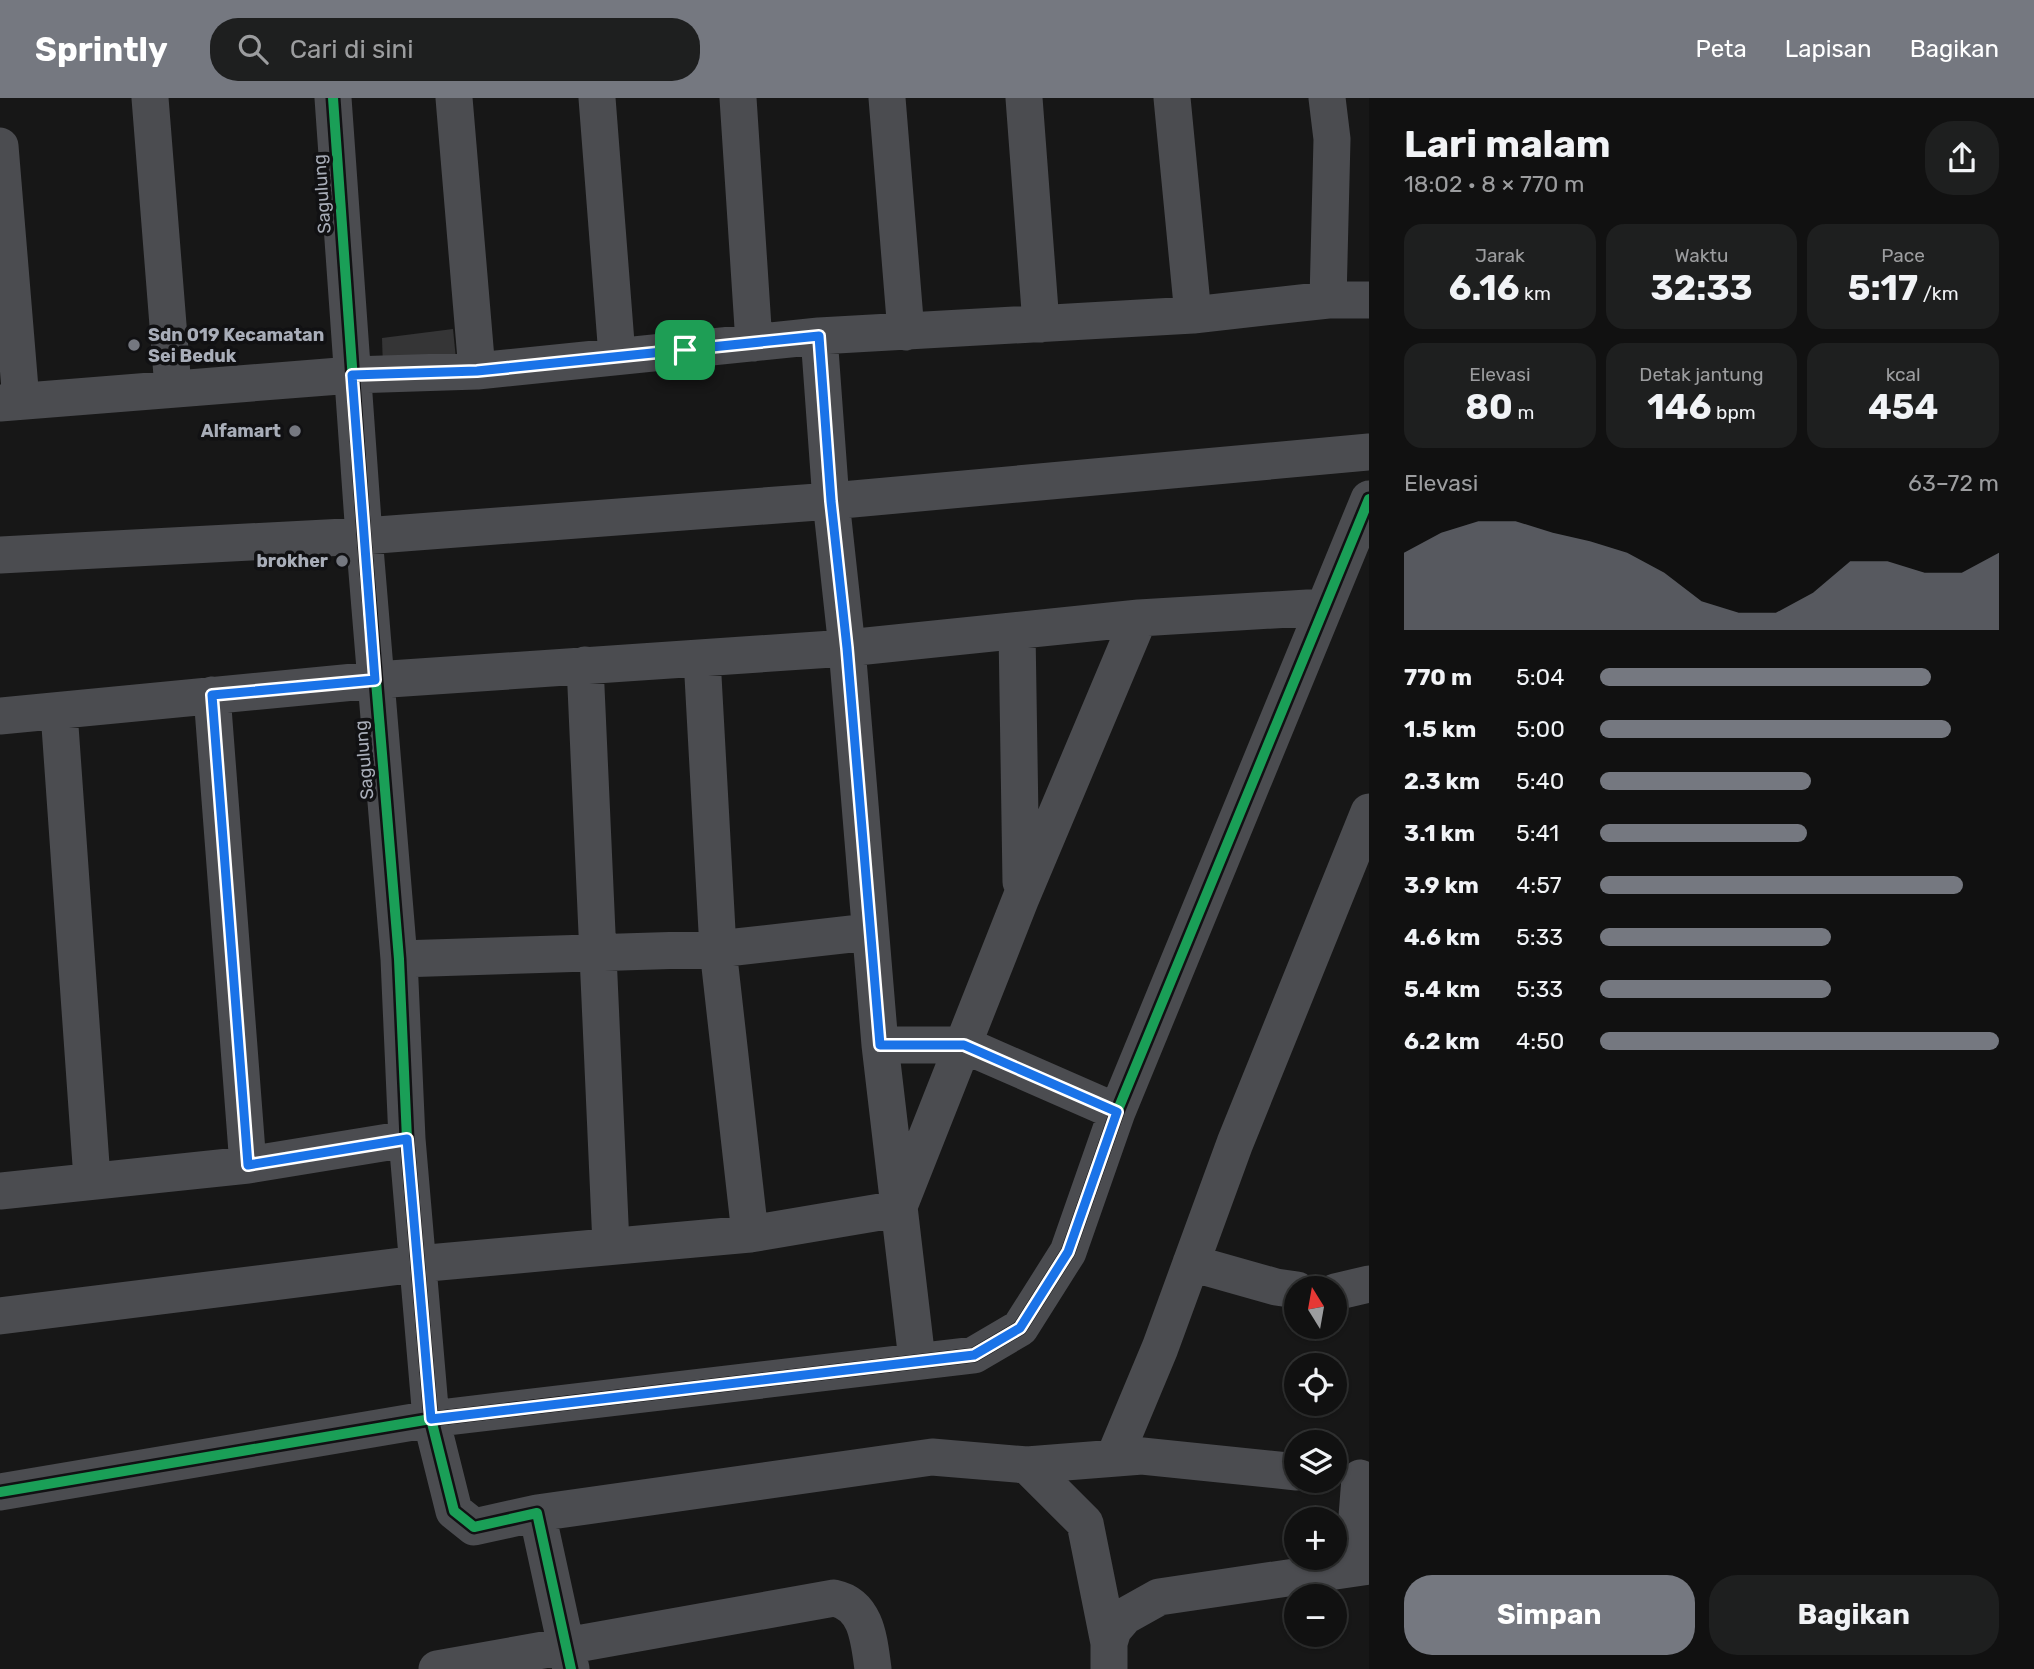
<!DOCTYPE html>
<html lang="id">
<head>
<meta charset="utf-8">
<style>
	body { margin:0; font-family:Rubik,sans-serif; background:#1e1f1f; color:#f1f3f6; height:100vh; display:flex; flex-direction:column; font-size:26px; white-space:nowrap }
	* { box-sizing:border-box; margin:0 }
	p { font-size:23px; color:#9c9d9f }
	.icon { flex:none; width:38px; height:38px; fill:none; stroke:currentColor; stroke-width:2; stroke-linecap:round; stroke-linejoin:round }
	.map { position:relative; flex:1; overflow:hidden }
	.panel { display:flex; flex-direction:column; background:#111; width:665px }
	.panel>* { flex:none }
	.needle { width:46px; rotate:349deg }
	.controls { position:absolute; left:1284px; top:1178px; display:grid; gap:14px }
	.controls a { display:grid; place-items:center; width:63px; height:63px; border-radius:50%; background:#111; box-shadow:0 2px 5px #0004,0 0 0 2px #303131; font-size:35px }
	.pin { position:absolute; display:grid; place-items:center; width:60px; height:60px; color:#fff; margin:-30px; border-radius:14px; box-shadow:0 4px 10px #0006 }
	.round { display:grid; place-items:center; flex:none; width:74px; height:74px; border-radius:28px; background:#1e1f1f }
	.overview { display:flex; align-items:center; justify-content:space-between; height:119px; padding:0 35px }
	h1 { font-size:38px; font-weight:700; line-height:52px }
	.figures { display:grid; grid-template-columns:repeat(3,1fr); gap:10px; height:119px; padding:7px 35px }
	.figures div { display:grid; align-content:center; border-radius:18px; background:#1e1f1f; text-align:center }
	.figures b { font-size:35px; font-weight:700 }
	.figures small { font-size:19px; font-weight:400 }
	.figures p { font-size:19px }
	.chart { height:196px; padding:14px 35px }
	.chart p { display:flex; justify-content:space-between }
	.chart svg { width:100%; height:126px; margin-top:7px; fill:#757880; opacity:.7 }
	.primary-button { display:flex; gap:14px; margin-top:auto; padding:14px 35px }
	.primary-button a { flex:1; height:80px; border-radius:28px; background:#757880; color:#fff; font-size:28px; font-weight:700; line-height:80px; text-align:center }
	.primary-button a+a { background:#1e1f1f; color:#f1f3f6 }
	ul { padding:0 35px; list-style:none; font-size:23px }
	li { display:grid; grid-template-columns:112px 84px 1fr; align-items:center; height:52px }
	li i { height:18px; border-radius:9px; background:#757880 }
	header { display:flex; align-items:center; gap:42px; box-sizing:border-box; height:98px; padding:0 35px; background:#757880; color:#fff }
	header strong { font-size:33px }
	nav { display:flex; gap:38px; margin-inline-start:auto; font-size:24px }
	.search { width:490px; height:63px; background:#1e1f1f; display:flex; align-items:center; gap:18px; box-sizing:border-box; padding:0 24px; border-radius:28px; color:#9c9d9f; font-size:26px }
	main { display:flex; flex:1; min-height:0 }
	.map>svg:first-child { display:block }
	.building { fill:#353536 }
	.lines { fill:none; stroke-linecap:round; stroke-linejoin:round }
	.minor { stroke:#4b4c50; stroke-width:37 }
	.cycleway-casing { stroke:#111113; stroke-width:15 }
	.cycleway { stroke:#1a9f57; stroke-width:10 }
	.route-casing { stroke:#fff; stroke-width:14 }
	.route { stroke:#1a73e8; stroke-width:9 }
	.poi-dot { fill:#757880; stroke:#111113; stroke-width:2.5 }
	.labels { text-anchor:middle; stroke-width:7; stroke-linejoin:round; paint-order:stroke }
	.street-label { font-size:18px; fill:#a8adb8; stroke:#111113 }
	.poi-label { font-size:18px; font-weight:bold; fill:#a8adb8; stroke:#111113; text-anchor:end }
</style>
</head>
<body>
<header>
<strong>Sprintly</strong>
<div class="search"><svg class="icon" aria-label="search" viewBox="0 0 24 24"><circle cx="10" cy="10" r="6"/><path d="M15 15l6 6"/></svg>Cari di sini</div>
<nav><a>Peta</a><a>Lapisan</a><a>Bagikan</a></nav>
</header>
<main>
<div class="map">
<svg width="1369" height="1571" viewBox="0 0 1369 1571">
	<rect width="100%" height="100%" fill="#171717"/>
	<path class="building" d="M453 231 457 271 383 270 382 240Z"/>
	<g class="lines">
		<path class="minor" d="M150 0 173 290
			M333 0 364 438 399 861 407 1041 431 1321 454 1413 474 1429 537 1415 571 1571
			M454 0 477 273
			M597 0 617 258
			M738 0 754 245
			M887 0 906 234
			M1024 0 1041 226
			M1172 0 1193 217
			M1327 0 1332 41 1328 202
			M0 48 21 303
			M819 238 831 403 847 550 880 947 917 1262
			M0 305 352 277 477 273 819 238 1193 217 1328 202H1369
			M0 457 364 438 831 403 1369 354
			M1017 533 1021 784
			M702 560 718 851 750 1136
			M585 567 611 1147
			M212 597 248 1067
			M59 614 92 1081
			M0 618 375 582 847 550 1139 520 1324 509
			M399 861 718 851 869 834
			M880 947H964L1117 1014
			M0 1093 248 1067 407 1041
			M1191 1165 1276 1189 1297 1192
			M1335 1194 1369 1186
			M0 1218 417 1166 750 1136 898 1111 1021 800 1139 520
			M1114 1360 1160 1250 1235 1045 1369 714
			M1027 1367 1085 1425 1109 1545
			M0 1394 431 1321 974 1257 1020 1230 1068 1154 1117 1014 1369 401
			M537 1415 932 1359 1027 1367 1142 1358 1297 1374
			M1353 1470 1360 1380
			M437 1571 834 1500C867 1507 869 1542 873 1571
			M1109 1571V1545L1113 1532 1125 1518 1159 1499 1369 1468"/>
		<g class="cycleway-casing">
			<path id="cycleway" d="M333 0 364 438 399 861 407 1041 431 1321 454 1413 474 1429 537 1415 571 1571
				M0 1394 431 1321 974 1257 1020 1230 1068 1154 1117 1014 1369 401"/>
		</g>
		<use href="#cycleway" class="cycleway"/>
	</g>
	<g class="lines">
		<g class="route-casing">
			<path id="route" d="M819 238 831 403 847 550 880 947H964L1117 1014 1068 1154 1020 1230 974 1257 431 1321 407 1041 248 1067 212 597 375 582 352 277 477 273Z"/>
		</g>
		<use href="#route" class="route"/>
	</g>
	<g class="poi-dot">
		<circle cx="134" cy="247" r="7"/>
		<circle cx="295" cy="333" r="7"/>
		<circle cx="342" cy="463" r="7"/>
	</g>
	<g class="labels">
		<g class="street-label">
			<text transform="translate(322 96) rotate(-94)" y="6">Sagulung</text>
			<text transform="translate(364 662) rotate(-95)" y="6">Sagulung</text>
		</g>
		<g class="poi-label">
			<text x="148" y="243" text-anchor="start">Sdn 019 Kecamatan<tspan x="148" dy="21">Sei Beduk</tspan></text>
			<text x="281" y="339">Alfamart</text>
			<text x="328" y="469">brokher</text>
		</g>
	</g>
</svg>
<div class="controls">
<a><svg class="needle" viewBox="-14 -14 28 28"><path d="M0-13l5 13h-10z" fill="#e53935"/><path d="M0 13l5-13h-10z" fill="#9c9d9f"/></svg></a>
<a><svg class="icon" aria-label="locate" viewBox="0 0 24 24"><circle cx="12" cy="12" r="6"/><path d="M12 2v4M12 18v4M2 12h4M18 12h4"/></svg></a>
<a><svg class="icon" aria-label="layers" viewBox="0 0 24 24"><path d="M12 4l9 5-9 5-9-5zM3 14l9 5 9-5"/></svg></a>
<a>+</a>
<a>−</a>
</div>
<div class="pin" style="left:685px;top:252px;background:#1e9e55"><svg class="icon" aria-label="arrive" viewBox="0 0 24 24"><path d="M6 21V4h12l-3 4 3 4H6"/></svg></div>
</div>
<section class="panel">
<div class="overview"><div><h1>Lari malam</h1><p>18:02 · 8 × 770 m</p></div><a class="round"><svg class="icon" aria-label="share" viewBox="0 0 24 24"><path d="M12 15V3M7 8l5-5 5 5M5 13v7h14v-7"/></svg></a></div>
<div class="figures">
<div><p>Jarak</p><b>6.16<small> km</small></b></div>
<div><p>Waktu</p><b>32:33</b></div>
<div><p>Pace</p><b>5:17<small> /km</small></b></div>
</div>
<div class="figures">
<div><p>Elevasi</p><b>80<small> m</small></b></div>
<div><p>Detak jantung</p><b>146<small> bpm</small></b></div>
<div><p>kcal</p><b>454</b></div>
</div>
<div class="chart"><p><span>Elevasi</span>63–72 m</p>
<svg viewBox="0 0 160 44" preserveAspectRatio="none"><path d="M0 44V17L10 10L20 6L30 6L40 10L50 13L60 17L70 24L80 34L90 38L100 38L110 31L120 20L130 20L140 24L150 24L160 17V44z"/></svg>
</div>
<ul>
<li><b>770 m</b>5:04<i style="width:83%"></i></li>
<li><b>1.5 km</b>5:00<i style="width:88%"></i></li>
<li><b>2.3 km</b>5:40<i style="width:53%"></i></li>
<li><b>3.1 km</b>5:41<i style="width:52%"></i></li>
<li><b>3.9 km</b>4:57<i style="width:91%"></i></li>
<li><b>4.6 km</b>5:33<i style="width:58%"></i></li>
<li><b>5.4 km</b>5:33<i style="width:58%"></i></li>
<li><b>6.2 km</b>4:50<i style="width:100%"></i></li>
</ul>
<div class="primary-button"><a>Simpan</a><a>Bagikan</a></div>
</section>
</main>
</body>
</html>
